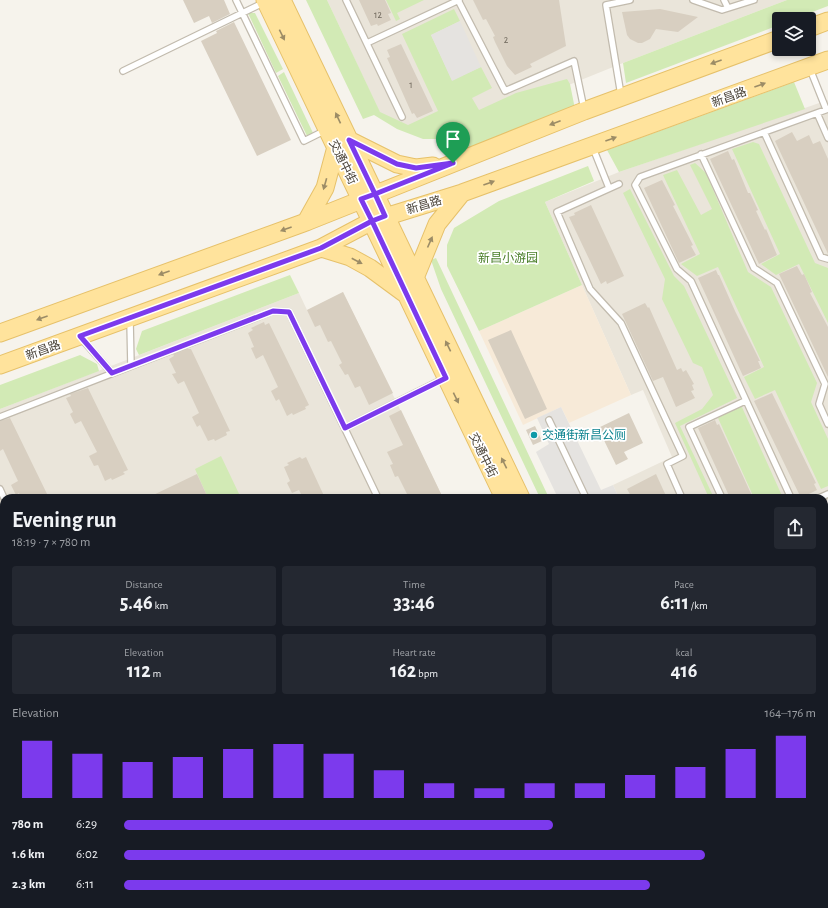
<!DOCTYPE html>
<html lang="en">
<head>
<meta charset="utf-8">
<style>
	body { margin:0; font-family:"Alegreya Sans","Noto Sans SC",sans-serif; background:#242831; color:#f1f3f6; height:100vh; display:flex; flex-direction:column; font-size:15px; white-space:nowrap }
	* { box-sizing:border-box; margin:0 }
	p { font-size:13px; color:#9ea1a6 }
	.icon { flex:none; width:22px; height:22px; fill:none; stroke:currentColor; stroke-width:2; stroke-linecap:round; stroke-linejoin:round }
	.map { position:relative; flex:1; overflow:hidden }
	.panel { position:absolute; left:0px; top:494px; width:828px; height:414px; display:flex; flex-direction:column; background:#171b24; border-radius:12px 12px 0 0; box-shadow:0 2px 6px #0003 }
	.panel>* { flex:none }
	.tools { position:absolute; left:772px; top:12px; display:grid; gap:8px }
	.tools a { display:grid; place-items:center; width:44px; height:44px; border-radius:4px; background:#171b24; box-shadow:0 2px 6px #0003; font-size:20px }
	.pin { position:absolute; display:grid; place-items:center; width:34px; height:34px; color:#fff; margin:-41px -17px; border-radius:50% 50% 50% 0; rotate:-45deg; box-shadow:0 0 4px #0007 }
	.pin .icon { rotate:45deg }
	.round { display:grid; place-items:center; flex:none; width:42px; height:42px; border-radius:4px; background:#242831 }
	.overview { display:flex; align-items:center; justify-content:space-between; height:68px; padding:0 12px }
	h1 { font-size:22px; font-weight:700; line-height:30px }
	.figures { display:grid; grid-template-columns:repeat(3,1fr); gap:6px; height:68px; padding:4px 12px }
	.figures div { display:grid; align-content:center; border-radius:4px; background:#242831; text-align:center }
	.figures b { font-size:20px; font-weight:700 }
	.figures small { font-size:11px; font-weight:400 }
	.figures p { font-size:11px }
	.chart { height:112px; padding:8px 12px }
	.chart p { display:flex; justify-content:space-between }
	.chart svg { width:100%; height:72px; margin-top:4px; stroke:#7c3aed; stroke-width:6 }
	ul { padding:0 12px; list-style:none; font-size:13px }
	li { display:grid; grid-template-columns:64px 48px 1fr; align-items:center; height:30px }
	li i { height:10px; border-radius:5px; background:#7c3aed }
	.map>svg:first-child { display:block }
	.residential { fill:#eae5da }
	.commercial { fill:#f7ead8 }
	.green { fill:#d2eab5 }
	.parking { fill:#e5e3e0 }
	.building { fill:#d8cfc1 }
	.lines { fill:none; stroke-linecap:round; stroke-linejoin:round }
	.service-casing { stroke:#c2bbae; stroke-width:8 }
	.minor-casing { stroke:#c2bbae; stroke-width:13 }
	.tertiary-casing { stroke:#c2bbae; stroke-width:15 }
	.primary-casing { stroke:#e6c16a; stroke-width:19 }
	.service { stroke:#fff; stroke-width:5.5 }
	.minor { stroke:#fff; stroke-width:11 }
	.tertiary { stroke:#fff; stroke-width:13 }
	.primary { stroke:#ffe39c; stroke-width:17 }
	.oneway { fill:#9c8c66 }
	.route-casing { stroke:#fff; stroke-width:8 }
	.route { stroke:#7c3aed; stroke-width:5 }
	.culture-dot { fill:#0f9aa8; stroke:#fff; stroke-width:1.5 }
	.labels { text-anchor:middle; stroke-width:3.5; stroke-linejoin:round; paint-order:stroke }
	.number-label { font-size:10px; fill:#6e675b }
	.street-label { font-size:12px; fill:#4b4439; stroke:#fff }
	.park-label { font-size:12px; fill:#4a7f2a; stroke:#fff }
	.culture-label { font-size:12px; fill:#0d838f; stroke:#fff; text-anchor:start }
</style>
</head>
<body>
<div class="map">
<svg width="828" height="908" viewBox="0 0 828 908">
	<rect width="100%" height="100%" fill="#f6f3ec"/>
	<path class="residential" d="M327 0H787L623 63 452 132H428L401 123 380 113Z
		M828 100V500L824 502V498H619L613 485 672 457 643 390 631 395 545 202 619 172Z
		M343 292 443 498H4V530L0 521V409L299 293 307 310Z
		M4 745V895L0 896V747Z
		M34 904H640L642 908H25Z"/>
	<path class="commercial" d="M582 285 631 395 569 423 561 407 523 425 479 331Z
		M828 552V748L824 750V554Z
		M828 792V908L775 904H824V794Z"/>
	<path class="green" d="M306 0H327L380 112 408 125 438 111 402 34 454 9 460 21 431 35 452 80 481 67 492 88 472 98 479 110 516 93 567 79 570 84 575 109 462 152 456 139H423L397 129 374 115 363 119Z
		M386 0H424L397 13 400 19 396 21Z
		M787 0H828V6L794 19H779V25L626 83 623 63Z
		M248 13H255L283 69 276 73Z
		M284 72 313 133 307 136 278 76Z
		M794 82 805 109 619 172 607 150Z
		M753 142 759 144 815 263 828 268V323L799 264 776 275 761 264 780 254 732 149Z
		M695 163 706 173 748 272 771 287 817 383 811 402 828 439V486L821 489 775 390 755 399 744 377 764 367 718 267 697 276 681 264 700 254 663 175 677 170 701 215 712 209 690 165Z
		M588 166 594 181 545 202 582 285 479 331 447 266V245L454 228 499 201Z
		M630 189 674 276 684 286 737 398 680 426 714 498H709L675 423 702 409 713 395 702 367 693 363 662 299 665 279 623 193Z
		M436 258 549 498H540L441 289 431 260Z
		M290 275 299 293 139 355 136 349 142 331Z
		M80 355 97 364 99 371 0 409V385Z
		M741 405 783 498H754L718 418Z
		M221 456 241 498H208L195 469Z
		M828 749V792L824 794V751Z"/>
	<path class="parking" d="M460 21 481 67 452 81 431 35Z
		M561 407 601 490 613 485 619 498H558L536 452 549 444 537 418Z
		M824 874 828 882V908H777L775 904H824Z"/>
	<path class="building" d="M183 0H224L230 14 212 23 209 16 194 23Z
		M359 0H385L391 13 388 14 391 20 378 26 377 24 371 26Z
		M473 0H559L566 46 530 64 532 67 515 75 507 66 495 42 493 37 495 36 486 19 483 20Z
		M660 9 698 17 678 32 656 29 650 39 642 43H638L630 39 627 35 622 12Z
		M234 22 291 140 257 156 201 41 217 33 216 31Z
		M401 44 433 111 417 118 414 113 412 114 387 58 390 57 387 50Z
		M792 132 797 141 809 135 813 144 820 141 828 159V254L775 141Z
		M728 151 732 160 734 159 748 193H750L758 210 756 211 765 230 766 229 777 255 759 264 710 159Z
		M662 180 675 205 673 206 693 245 691 246 696 255 679 263 644 188Z
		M591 205 624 276 607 284 606 281 601 284 569 217 575 215 574 213Z
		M797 266 802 275 804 274 812 292 810 293 828 327V377L779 274Z
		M716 270 718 275H719L735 311 760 361H758L761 368 743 376 698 278Z
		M343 292 393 393 369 405 360 386 355 388 348 374 345 375 339 365 342 363 331 341 328 342 320 325 315 327 307 310Z
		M645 303 648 308 649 307 677 370 681 368 683 372 686 370 694 384 692 385 694 390 691 391 695 398 676 407 663 377 653 381 622 314Z
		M264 322 265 325 269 323 309 405 305 407 306 409 293 415 292 413 287 416 279 399 276 401 271 391 278 387 263 355 256 359 251 348 254 347 248 333 253 330 251 328Z
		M511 330 547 409 525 419 488 340Z
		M186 349H191L230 431 226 432 227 435 215 441 214 439 208 441 200 425 197 427 192 417 199 413 184 381 178 384 172 374 176 373 169 359 174 356 173 354Z
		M88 388 128 470 123 472 125 474 112 480 111 478 105 481 98 465 94 466 89 456 97 452 81 421 75 424 70 414 73 412 66 398 71 396 70 394Z
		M772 393 816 483 814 484 817 490 801 498 754 401Z
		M401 410 443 498H409L398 476 395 477 390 465 393 464 387 452 403 445 389 416Z
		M629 413 643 443 624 452 628 459 616 465 598 428Z
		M10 418 49 498H21L19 493 16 495 11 485 18 481 3 449 0 451V421Z
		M715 420 717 425 719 424 753 498H730L698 428Z
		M535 426 542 441 533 445 526 430Z
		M300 457 302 459 306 457 325 498H303L299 490 292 493 287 483 290 481 284 467 289 465 287 463Z
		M197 474 208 498H147Z
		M656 474 667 498H632L627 489Z"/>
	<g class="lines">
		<g class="service-casing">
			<path id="service" d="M236 0 304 141 326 130
				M346 0 402 117
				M458 0 505 91 574 61 584 109
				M693 0 722 10 754 0
				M724 0 728 8
				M367 43 459 0
				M810 69 826 109
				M123 71 265 2
				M621 95 606 5 630 0
				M817 113 828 138
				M764 132 821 257 828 259
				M593 148 609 188
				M701 154 754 268 777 283 825 384 819 404 828 424
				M619 184 557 212 590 289 621 323 683 456 667 464 682 498
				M130 321 131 366
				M81 338 112 373
				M0 417 273 311 289 312 378 498
				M549 420 586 498
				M345 428 445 378
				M0 489 4 498
				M722 498 689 427 745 401
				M791 498 691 281 677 269 635 185 640 177 828 109
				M819 498 828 494
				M824 589 828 587
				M824 734 828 733
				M0 753 4 751
				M824 884 828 882
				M49 904 51 908
				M109 904 110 908
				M371 904 373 908
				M437 904 439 908
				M505 904 507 908
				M817 904 819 908
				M251 908 259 904 261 908
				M342 908 351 904
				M777 908 785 904"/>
		</g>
		<g class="minor-casing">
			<path id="minor" d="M171 904 173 908"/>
		</g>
		<g class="tertiary-casing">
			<path id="tertiary" d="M824 533 828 531
				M0 908 8 904"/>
		</g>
		<g class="primary-casing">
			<path id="primary" d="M265 0 504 498
				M282 0 521 498
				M809 28 828 21
				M349 140 397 164 416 168 433 166
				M306 222 325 188 336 147
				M321 248 350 257 370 268 404 293
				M415 278 437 224 462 193
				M0 333 306 222 584 111 779 39
				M0 365 321 248 372 221 462 193 828 60
				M697 904 699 908
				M717 904 719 908"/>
		</g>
		<use href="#service" class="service"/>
		<use href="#minor" class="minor"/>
		<use href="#tertiary" class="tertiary"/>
		<use href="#primary" class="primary"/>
	</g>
	<defs><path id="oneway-solid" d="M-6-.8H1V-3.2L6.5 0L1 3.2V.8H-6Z"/></defs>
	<g class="oneway">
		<use href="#oneway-solid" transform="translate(282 35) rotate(64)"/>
		<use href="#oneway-solid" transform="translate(716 62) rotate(160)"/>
		<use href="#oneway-solid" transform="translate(760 85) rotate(-20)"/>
		<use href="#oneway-solid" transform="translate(338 118) rotate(-115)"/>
		<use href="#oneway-solid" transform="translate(555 123) rotate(159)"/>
		<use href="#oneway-solid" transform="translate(611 139) rotate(-20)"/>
		<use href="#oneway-solid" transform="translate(489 183) rotate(-20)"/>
		<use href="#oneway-solid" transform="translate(325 184) rotate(106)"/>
		<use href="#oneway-solid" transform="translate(286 229) rotate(160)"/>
		<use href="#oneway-solid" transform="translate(430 242) rotate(-66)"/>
		<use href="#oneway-solid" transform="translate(357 261) rotate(28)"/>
		<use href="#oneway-solid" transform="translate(164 273) rotate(160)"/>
		<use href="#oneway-solid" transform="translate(42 318) rotate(160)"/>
		<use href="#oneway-solid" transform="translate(448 346) rotate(-116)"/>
		<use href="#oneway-solid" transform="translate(456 398) rotate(64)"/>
		<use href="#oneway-solid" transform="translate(504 463) rotate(-116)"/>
	</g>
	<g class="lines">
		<g class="route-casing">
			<path id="route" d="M453 163 416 168 397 164 349 140 375 194 361 199 372 221 321 248 80 336 112 373 273 311 289 312 345 428 446 378 372 221 385 216 375 194 453 163"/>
		</g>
		<use href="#route" class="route"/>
	</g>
	<circle class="culture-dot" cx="534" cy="435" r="4"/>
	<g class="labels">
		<g class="number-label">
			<text x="378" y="18">12</text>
			<text x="506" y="43">2</text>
			<text x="411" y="88">1</text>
		</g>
		<g class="street-label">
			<text transform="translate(729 97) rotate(-20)" y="4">新昌路</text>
			<text transform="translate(343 162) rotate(64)" y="4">交通中街</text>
			<text transform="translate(424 205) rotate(-17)" y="4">新昌路</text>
			<text transform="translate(43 350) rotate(-20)" y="4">新昌路</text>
			<text transform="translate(483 455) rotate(64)" y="4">交通中街</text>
		</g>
		<g class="park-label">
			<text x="508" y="262">新昌小游园</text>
		</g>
		<g class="culture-label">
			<text x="542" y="439">交通街新昌公厕</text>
		</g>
	</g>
</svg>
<div class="tools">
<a><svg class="icon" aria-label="layers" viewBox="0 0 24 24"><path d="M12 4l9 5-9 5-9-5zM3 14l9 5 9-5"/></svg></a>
</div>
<div class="pin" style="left:453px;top:163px;background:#1e9e55"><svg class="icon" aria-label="arrive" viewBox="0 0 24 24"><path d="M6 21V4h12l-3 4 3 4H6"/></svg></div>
<section class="panel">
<div class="overview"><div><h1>Evening run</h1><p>18:19 · 7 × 780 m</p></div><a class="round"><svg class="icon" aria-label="share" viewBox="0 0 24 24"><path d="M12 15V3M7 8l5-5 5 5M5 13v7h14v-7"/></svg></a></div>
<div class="figures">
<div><p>Distance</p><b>5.46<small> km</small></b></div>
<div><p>Time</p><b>33:46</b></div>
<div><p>Pace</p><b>6:11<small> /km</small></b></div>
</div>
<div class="figures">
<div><p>Elevation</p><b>112<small> m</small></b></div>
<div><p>Heart rate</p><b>162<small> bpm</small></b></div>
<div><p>kcal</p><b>416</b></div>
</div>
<div class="chart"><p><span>Elevation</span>164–176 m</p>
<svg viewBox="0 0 160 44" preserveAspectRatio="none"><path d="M5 44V9M15 44V17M25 44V22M35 44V19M45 44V14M55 44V11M65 44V17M75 44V27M85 44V35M95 44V38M105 44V35M115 44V35M125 44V30M135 44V25M145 44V14M155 44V6"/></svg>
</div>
<ul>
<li><b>780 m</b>6:29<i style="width:62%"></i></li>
<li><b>1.6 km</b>6:02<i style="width:84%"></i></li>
<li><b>2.3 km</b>6:11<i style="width:76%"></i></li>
</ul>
</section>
</div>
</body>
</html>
